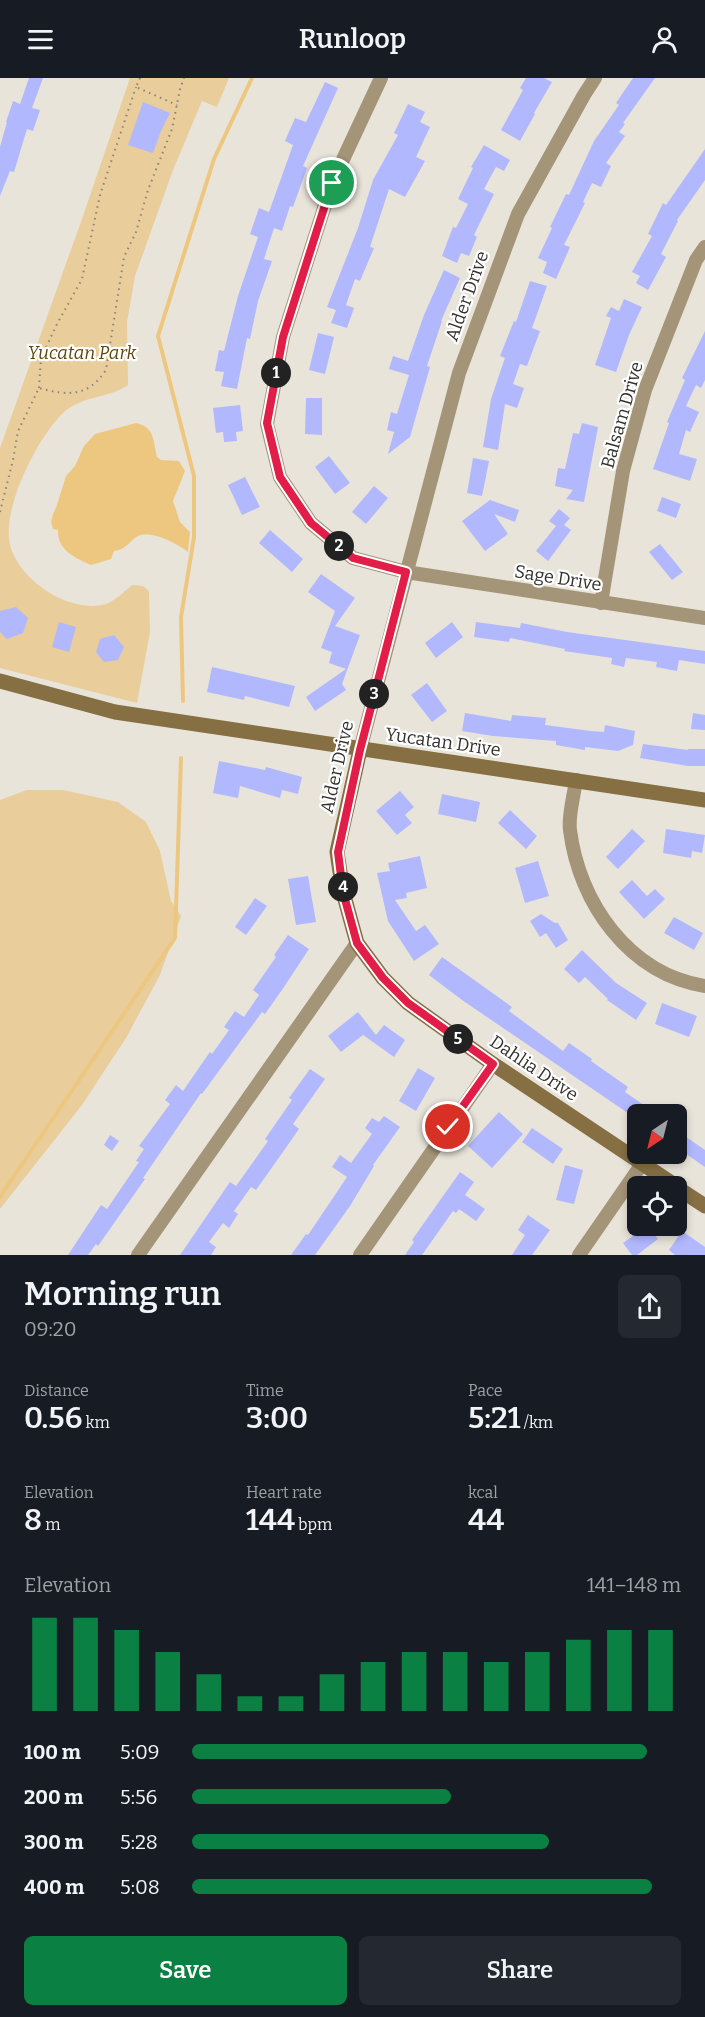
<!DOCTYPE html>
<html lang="en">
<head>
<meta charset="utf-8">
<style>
	body { margin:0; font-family:Bitter,serif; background:#242831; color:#f1f3f6; height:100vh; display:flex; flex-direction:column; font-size:22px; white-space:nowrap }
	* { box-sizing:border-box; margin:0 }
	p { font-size:20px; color:#9ea1a6 }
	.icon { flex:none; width:33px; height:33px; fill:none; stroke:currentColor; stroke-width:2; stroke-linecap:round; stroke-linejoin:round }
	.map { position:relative; height:1177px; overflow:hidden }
	.sheet { display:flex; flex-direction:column; background:#171b24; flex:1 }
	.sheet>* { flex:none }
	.needle { width:39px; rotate:215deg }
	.controls { position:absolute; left:627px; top:1026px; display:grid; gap:12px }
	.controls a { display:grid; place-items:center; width:60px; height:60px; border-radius:9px; background:#171b24; box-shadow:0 3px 9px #0003; font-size:30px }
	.pin { position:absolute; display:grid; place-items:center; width:51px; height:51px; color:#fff; margin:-26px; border:3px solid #fff; border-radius:50%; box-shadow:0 2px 6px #0007 }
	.km { position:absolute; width:30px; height:30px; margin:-15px; border-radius:50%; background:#222; color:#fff; font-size:16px; line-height:30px; text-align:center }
	.round { display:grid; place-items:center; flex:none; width:63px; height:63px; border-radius:9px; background:#242831 }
	.headline { display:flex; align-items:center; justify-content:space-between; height:102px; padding:0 24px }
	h1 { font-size:33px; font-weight:600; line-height:45px }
	.metrics { display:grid; grid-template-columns:repeat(3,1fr); gap:9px; height:102px; padding:6px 24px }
	.metrics div { display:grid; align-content:center }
	.metrics b { font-size:30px; font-weight:600 }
	.metrics small { font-size:16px; font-weight:400 }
	.metrics p { font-size:16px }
	.chart { height:168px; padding:12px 24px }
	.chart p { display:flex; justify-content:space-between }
	.chart svg { width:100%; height:108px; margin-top:6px; stroke:#0b8043; stroke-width:6 }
	.button { display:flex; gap:12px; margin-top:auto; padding:12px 24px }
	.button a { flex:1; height:69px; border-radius:9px; background:#0b8043; color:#fff; font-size:24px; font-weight:600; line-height:69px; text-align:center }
	.button a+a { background:#242831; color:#f1f3f6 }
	ul { padding:0 24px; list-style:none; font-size:20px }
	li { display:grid; grid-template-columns:96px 72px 1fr; align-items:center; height:45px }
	li i { height:15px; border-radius:8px; background:#0b8043 }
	header { display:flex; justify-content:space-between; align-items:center; height:78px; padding:0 24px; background:#171b24; font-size:27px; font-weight:600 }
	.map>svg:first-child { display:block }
	.green { fill:#e9cd9a }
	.water { fill:#edc77f }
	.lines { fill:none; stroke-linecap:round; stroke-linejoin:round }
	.stream { stroke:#edc77f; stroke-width:4 }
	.building { fill:#b1b8fe }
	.path { stroke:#87847d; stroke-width:2; stroke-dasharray:1.5 4.5; stroke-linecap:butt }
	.street { stroke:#a59578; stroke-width:14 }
	.secondary { stroke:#866f42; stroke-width:15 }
	.route-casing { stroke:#fff; stroke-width:12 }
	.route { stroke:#e11d48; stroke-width:8 }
	.labels { text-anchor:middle; stroke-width:4.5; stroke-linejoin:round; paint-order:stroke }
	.street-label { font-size:18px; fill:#32312d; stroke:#fff }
	.park-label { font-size:18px; font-style:italic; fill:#5f460d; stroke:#fff }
</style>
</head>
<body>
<header><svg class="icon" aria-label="menu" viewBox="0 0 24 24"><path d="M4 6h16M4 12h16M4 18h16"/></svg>Runloop<svg class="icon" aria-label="person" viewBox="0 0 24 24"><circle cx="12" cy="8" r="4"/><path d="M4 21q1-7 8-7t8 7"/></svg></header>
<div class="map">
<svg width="705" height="1177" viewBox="0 0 705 1177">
	<rect width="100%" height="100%" fill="#e9e4da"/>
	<path class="green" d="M130 0H229L217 29 202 23 173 92 135 198 127 244 128 307C107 322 82 316 62 336 37 361 5 425 9 461 13 499 69 537 106 526 116 522 124 514 132 507L143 508 149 513 150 554 137 625 0 590V370L82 141Z
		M27 712H63L118 724 146 744 160 773 171 823 181 838 160 897 126 960 82 1027 0 1131V722Z"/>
	<path class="water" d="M136 345C155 349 153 363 157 379L161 382 179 383 185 393 173 423 180 444 190 454 188 474C178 466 152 452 138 458 132 461 129 467 123 470 121 472 117 472 114 473L111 481 91 487C75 480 57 472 58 452L53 451 51 444 53 436 56 430 66 398 75 388 84 368 95 356Z"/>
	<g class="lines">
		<path class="stream" d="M183 623 181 539 194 459V398L158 258 214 81 252 0
			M0 1119 175 860 181 680"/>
	</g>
	<path class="building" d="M29 0H43L32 30 40 32 33 53 27 51 14 94 10 93 0 118V69L7 44H6L13 23 20 26Z
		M526 0H544L552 4 534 35 535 36 520 63 501 52 523 12 520 10Z
		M633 0H655L623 45 625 46 619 54 625 58 606 85 611 88 601 109 592 105 583 124 585 125 564 167 570 169 556 201 543 195 547 184 538 180 552 150 550 149 566 116 569 117 594 63 619 27 616 25Z
		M325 4 338 10 303 88 307 90 293 129 290 128 282 153 274 150 264 181 272 183 258 223 250 261 247 260 237 311 221 308 224 294 215 293 219 272 224 273 238 218 258 159 250 156 259 130 269 134 293 67 285 63 295 40 306 44Z
		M143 24 170 35 161 53 153 75 128 67Z
		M408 26 425 34 420 44 430 49 416 79 425 83 405 119 389 111 370 169 374 170 360 203 355 201 346 227 354 230 347 250 331 245 336 232 327 229 358 150 373 102 398 57 394 55Z
		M484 67 510 82 504 93 496 89 484 111 494 116 474 157 477 159 469 178 461 175 457 185 442 178 453 149 456 150 468 126 458 121 473 90 471 89Z
		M705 71V102L677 142 678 143 661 176 666 179 648 212 636 205 640 198 632 194 652 158 648 156 663 125 666 127Z
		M444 192 460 200 441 243H442L427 288 430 289 410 359 388 376 394 354 387 352 391 334 397 336 409 297 389 291 393 278 408 283 424 237Z
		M530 203 547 208 532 250 540 253 527 288 520 286 513 306 524 310 517 330 505 326 498 372 483 369 491 321 505 280 500 278 514 243 516 244Z
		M624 221 642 229 629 257 616 294 595 287 611 240 606 238 611 229 619 233Z
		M705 253V302L701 310 696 307 686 328 699 334 690 354 686 352 679 376 697 381 690 403 653 391 669 345 667 344 685 302 682 300Z
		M318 255 334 259 325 296 309 292Z
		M306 320H322V357L305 356Z
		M240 327 243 353 236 354 237 363 224 364 223 354 216 355 213 330Z
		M582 345 598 349 584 424 566 421 573 412 555 408 558 390 565 391 573 355 579 356Z
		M329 378 350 405 335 416 315 389Z
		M473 380 489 383 482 418 467 415Z
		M245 399 260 429 242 437 228 407Z
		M374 408 388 420 366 446 352 434Z
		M662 419 681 426 676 440 657 433Z
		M490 422 519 432 515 444 494 436 508 456 485 473 462 443Z
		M559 431 570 440 564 447 571 452 548 483 536 473 556 448 549 443Z
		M270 452 303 481 292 494 259 465Z
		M660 466 683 494 672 502 649 474Z
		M321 496 355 520 335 548 360 557 342 606 346 612 315 633 306 619 346 591 329 585 332 574 321 570 335 533 308 514Z
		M16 529 28 540 23 555 7 561 0 554V533Z
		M59 544 76 549 69 574 52 569Z
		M452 544 463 559 436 580 425 565Z
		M476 544 520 550 521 545 567 554 705 573V586L679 582 677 593 656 589 657 584 626 580 624 589 611 586 612 580 564 573 565 571 510 560 509 564 474 559Z
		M114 557 124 569 118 582 104 584 96 574 100 561Z
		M212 589 295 608 289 629 245 618 244 622 207 614Z
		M427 605 447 633 432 644 411 617Z
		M465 635 511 643 512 637 546 640 545 647 591 653 604 654 605 647 635 653 633 667 618 673 585 669V672L556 667V663L493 658 462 653Z
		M693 635 705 637V652L691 651Z
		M643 666 688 672V671H705V688H688L640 680Z
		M219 683 265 692 266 689 302 699 298 716 282 712 280 720 240 708 238 720 213 715Z
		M400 713 414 729 405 737 412 745 397 757 376 733Z
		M442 716 480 724 476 744 438 736Z
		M510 732 537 758 526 771 498 745Z
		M632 751 645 763 618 791 606 779Z
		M666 751 705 757 702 775 692 773 691 780 663 775Z
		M420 778 427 810 406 815 407 820 395 822 416 853 425 847 439 866 414 883 388 843 377 795 390 793 388 785Z
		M538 783 549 818 525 825 515 790Z
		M308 798 316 844 296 847 288 801Z
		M632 802 647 818 655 811 665 821 644 841 619 814Z
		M255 820 267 828 246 857 235 849Z
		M541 836 555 845H558L568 862 556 870 546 855 540 859 530 843Z
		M674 839 703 855 694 872 664 855Z
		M288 857 309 871 284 909 265 936 262 934 202 1016 201 1015 143 1100 145 1101 98 1168 96 1166 88 1177H68L101 1127 107 1131 139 1084 136 1083 144 1071 139 1068 170 1026 165 1022 176 1007 183 1013 210 974 212 976 229 952 224 949 235 933 244 939 259 917 253 912 276 879 274 877Z
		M582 872 616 905 647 925 636 942 607 922 608 921 585 899 579 905 564 891Z
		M442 879 512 929 509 933 563 973 569 965 592 981 591 983 628 1009 625 1014 657 1036H638V1042L462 922 429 897Z
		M662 925 697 938 689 959 655 946Z
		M358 934 376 957 384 947 405 962 394 979 363 957 341 974 328 958Z
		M418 990 435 1000 416 1033 399 1023Z
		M310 991 325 1001 293 1046 299 1051 278 1081 256 1112 251 1109 234 1133 238 1136 229 1150 223 1145 209 1164 216 1169 211 1177H180L230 1104 236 1108 268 1063 265 1061 292 1022 289 1020Z
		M499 1034 523 1056 492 1090 468 1068Z
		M384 1038 400 1049 373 1087 374 1088 350 1128 315 1177H291L306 1156 308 1157 347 1099 332 1089 340 1077 351 1085 372 1056 365 1050 372 1040 379 1044Z
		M532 1050 563 1071 553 1086 522 1064Z
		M676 1052 705 1072V1089L676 1069Z
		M110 1057 119 1063 112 1073 104 1067Z
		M565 1087 583 1092 574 1126 556 1122Z
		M460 1094 474 1104 465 1117 485 1131 476 1143 459 1131 456 1135 453 1133 422 1177H405L414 1164 412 1162Z
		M528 1137 550 1152 532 1177H512L525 1157 518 1152Z
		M647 1148H648L658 1161 637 1177H632L623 1165Z
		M682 1153 705 1169V1177H675L669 1172Z"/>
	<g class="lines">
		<path class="path" d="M140 0 136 9 177 27
			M39 310 41 280 57 246 82 201 100 117 136 9
			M0 434 13 382 18 353 39 310C68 318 88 319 106 292L124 179 136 154 148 112 172 51 180 11 184 0"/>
		<path class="street" d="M381 0 332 105 283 259 267 346 280 399 311 445 353 480 406 494 705 540
			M601 525 623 393 645 312 696 182 705 169
			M360 672 459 295 518 136 584 17 595 0
			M576 702C574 718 568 737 570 752 579 825 629 896 705 908
			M138 1177 357 865
			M360 1177 493 986
			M579 1177 642 1086"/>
		<path class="secondary" d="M0 603 115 634 705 722
			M360 672 337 774 343 814 357 865 383 900 408 925 493 986 676 1108
			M676 1109 705 1128"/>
	</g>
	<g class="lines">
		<g class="route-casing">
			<path id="route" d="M332 105 283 259 267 345 280 399 311 445 353 480 406 494 360 672 338 774 343 814 357 865 383 900 408 925 493 986 448 1049"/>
		</g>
		<use href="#route" class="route"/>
	</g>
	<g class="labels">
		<g class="street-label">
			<text transform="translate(467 218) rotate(-70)" y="6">Alder Drive</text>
			<text transform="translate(622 337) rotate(-74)" y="6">Balsam Drive</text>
			<text transform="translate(558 500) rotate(9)" y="6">Sage Drive</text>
			<text transform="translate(443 664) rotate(8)" y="6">Yucatan Drive</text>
			<text transform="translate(337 689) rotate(-77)" y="6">Alder Drive</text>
			<text transform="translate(534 990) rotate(34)" y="6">Dahlia Drive</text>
		</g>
		<g class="park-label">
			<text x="82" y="281">Yucatan Park</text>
		</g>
	</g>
</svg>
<div class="controls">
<a><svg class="needle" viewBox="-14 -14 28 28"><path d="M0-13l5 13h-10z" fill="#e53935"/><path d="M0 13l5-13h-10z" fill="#9ea1a6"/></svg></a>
<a><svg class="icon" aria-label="locate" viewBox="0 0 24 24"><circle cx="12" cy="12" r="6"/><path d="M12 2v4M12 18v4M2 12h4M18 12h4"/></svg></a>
</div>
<div class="pin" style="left:332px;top:105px;background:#1e9e55"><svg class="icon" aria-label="arrive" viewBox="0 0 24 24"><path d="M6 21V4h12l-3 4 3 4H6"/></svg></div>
<div class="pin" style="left:448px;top:1049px;background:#d93025"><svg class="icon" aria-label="check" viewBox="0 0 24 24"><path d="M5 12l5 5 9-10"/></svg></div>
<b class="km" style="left:276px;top:295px">1</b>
<b class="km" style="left:339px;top:468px">2</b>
<b class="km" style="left:374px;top:616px">3</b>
<b class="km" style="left:343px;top:809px">4</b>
<b class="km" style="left:458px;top:961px">5</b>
</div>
<section class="sheet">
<div class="headline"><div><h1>Morning run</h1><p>09:20</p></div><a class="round"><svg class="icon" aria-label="share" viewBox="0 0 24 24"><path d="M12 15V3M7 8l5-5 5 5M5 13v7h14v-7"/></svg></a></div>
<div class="metrics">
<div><p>Distance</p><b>0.56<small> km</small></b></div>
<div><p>Time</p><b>3:00</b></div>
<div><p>Pace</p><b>5:21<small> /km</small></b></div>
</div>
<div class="metrics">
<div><p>Elevation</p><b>8<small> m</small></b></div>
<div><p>Heart rate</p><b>144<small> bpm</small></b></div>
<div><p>kcal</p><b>44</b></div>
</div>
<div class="chart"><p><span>Elevation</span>141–148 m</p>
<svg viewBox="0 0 160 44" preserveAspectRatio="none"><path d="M5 44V6M15 44V6M25 44V11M35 44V20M45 44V29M55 44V38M65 44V38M75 44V29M85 44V24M95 44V20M105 44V20M115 44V24M125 44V20M135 44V15M145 44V11M155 44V11"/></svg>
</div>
<ul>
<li><b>100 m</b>5:09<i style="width:93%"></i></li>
<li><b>200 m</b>5:56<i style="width:53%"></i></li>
<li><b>300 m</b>5:28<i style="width:73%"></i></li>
<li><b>400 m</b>5:08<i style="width:94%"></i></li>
</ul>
<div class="button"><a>Save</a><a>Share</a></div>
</section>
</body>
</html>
